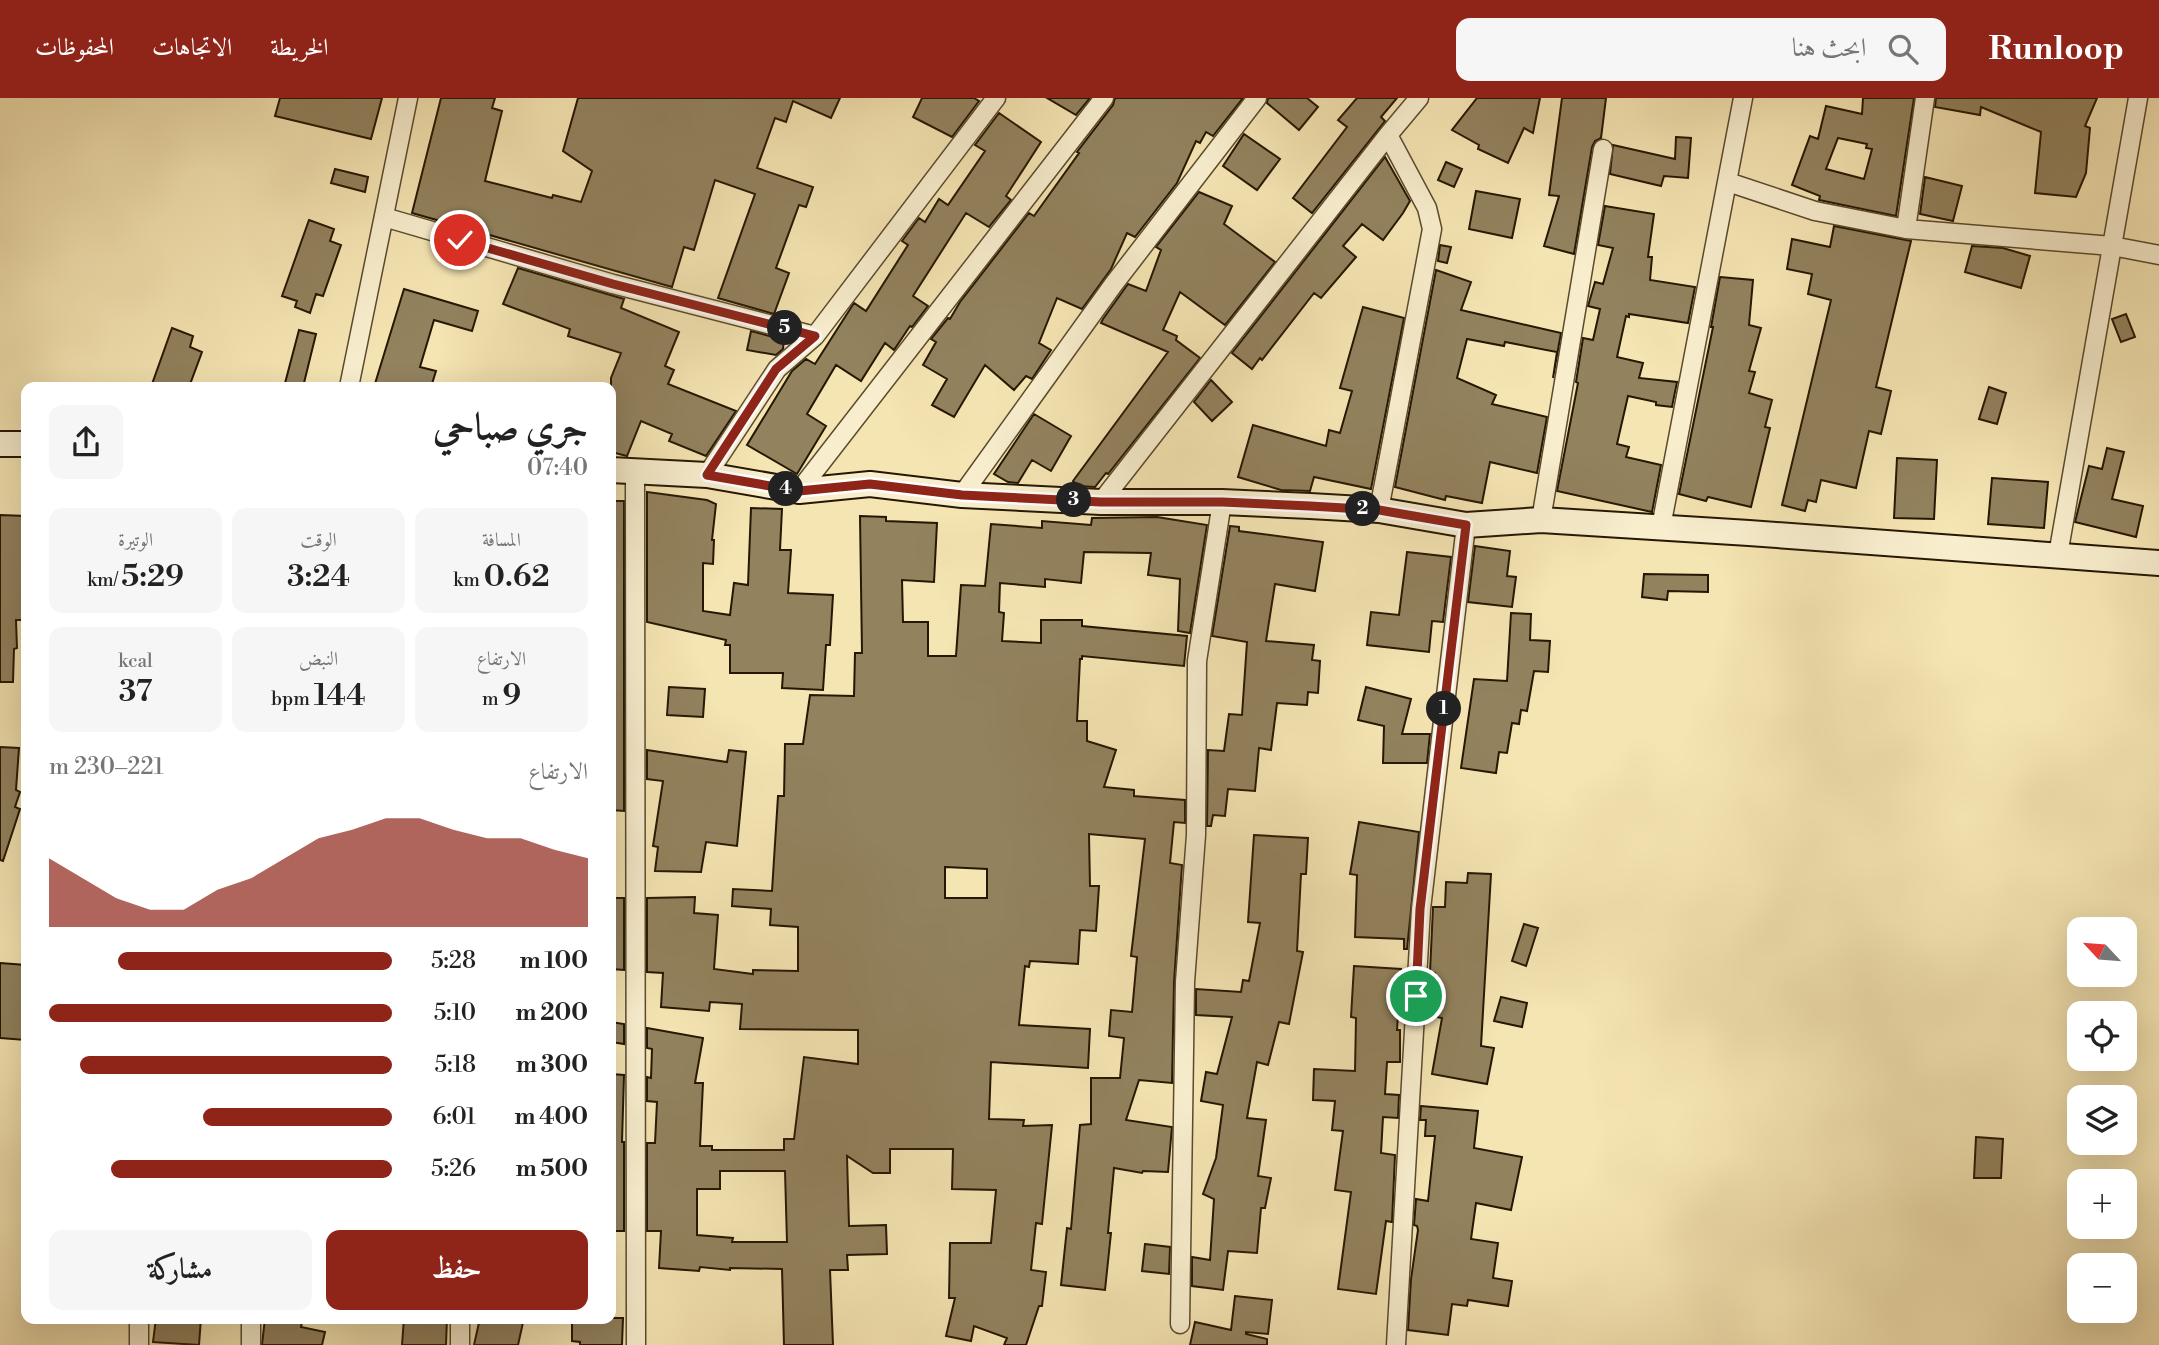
<!DOCTYPE html>
<html lang="ar">
<head>
<meta charset="utf-8">
<style>
	body { margin:0; font-family:"Libre Bodoni",Amiri,serif; background:#f6f6f6; color:#222; direction:rtl; height:100vh; display:flex; flex-direction:column; font-size:26px; white-space:nowrap }
	* { box-sizing:border-box; margin:0 }
	p { font-size:23px; color:#767676 }
	.icon { flex:none; width:38px; height:38px; fill:none; stroke:currentColor; stroke-width:2; stroke-linecap:round; stroke-linejoin:round }
	.map { position:relative; flex:1; overflow:hidden; direction:ltr }
	.sheet { position:absolute; left:21px; top:284px; width:595px; height:942px; display:flex; flex-direction:column; background:#fff; border-radius:14px; box-shadow:0 7px 28px #0002; direction:rtl }
	.sheet>* { flex:none }
	.needle { width:46px; rotate:296deg }
	.buttons { position:absolute; left:2067px; top:819px; display:grid; gap:14px }
	.buttons a { display:grid; place-items:center; width:70px; height:70px; border-radius:14px; background:#fff; box-shadow:0 7px 28px #0002; font-size:35px }
	.pin { position:absolute; display:grid; place-items:center; width:60px; height:60px; color:#fff; margin:-30px; border:4px solid #fff; border-radius:50%; box-shadow:0 2px 7px #0007 }
	.km { position:absolute; width:35px; height:35px; margin:-18px; border-radius:50%; background:#222; color:#fff; font-size:19px; line-height:35px; text-align:center }
	.round { display:grid; place-items:center; flex:none; width:74px; height:74px; border-radius:14px; background:#f6f6f6 }
	.summary { display:flex; align-items:center; justify-content:space-between; height:119px; padding:0 28px }
	h1 { font-size:38px; font-weight:600; line-height:52px }
	.stats { display:grid; grid-template-columns:repeat(3,1fr); gap:10px; height:119px; padding:7px 28px }
	.stats div { display:grid; align-content:center; border-radius:14px; background:#f6f6f6; text-align:center }
	.stats b { font-size:30px; font-weight:600 }
	.stats small { font-size:19px; font-weight:400 }
	.stats p { font-size:19px }
	.chart { height:196px; padding:14px 28px }
	.chart p { display:flex; justify-content:space-between }
	.chart svg { width:100%; height:126px; margin-top:7px; fill:#8f2418; opacity:.7 }
	.button { display:flex; gap:14px; margin-top:auto; padding:14px 28px }
	.button a { flex:1; height:80px; border-radius:14px; background:#8f2418; color:#fff; font-size:28px; font-weight:600; line-height:80px; text-align:center }
	.button a+a { background:#f6f6f6; color:#222 }
	ul { padding:0 28px; list-style:none; font-size:23px }
	li { display:grid; grid-template-columns:112px 84px 1fr; align-items:center; height:52px }
	li i { height:18px; border-radius:9px; background:#8f2418 }
	header { display:flex; align-items:center; gap:42px; box-sizing:border-box; height:98px; padding:0 35px; background:#8f2418; color:#fff }
	header strong { font-size:33px }
	nav { display:flex; gap:38px; margin-inline-start:auto; font-size:24px }
	.search { width:490px; height:63px; background:#f6f6f6; display:flex; align-items:center; gap:18px; box-sizing:border-box; padding:0 24px; border-radius:14px; color:#767676; font-size:26px }
	.map>svg:first-child { display:block }
	.building { fill:#92825e; stroke:#261702; stroke-width:2; fill-rule:evenodd }
	.lines { fill:none; stroke-linecap:round; stroke-linejoin:round }
	.street-casing { stroke:#5a4a2e; stroke-width:21 }
	.secondary-casing { stroke:#261702; stroke-width:28 }
	.street { stroke:#f8eece; stroke-width:18 }
	.secondary { stroke:#f8eece; stroke-width:24 }
	.route-casing { stroke:#fff; stroke-width:14 }
	.route { stroke:#8f2418; stroke-width:9 }
</style>
</head>
<body>
<header>
<strong>Runloop</strong>
<div class="search"><svg class="icon" aria-label="search" viewBox="0 0 24 24"><circle cx="10" cy="10" r="6"/><path d="M15 15l6 6"/></svg>ابحث هنا</div>
<nav><a>الخريطة</a><a>الاتجاهات</a><a>المحفوظات</a></nav>
</header>
<div class="map">
<svg width="2159" height="1247" viewBox="0 0 2159 1247">
	<rect width="100%" height="100%" fill="#f5e5b3"/>
	<filter id="stains"><feTurbulence type="fractalNoise" baseFrequency=".00286" numOctaves="4"/><feColorMatrix values="0 0 0 0 .2 0 0 0 0 .09 0 0 0 0 .02 0 0 0 .5 -.17"/></filter>
	<radialGradient id="worn" r=".72"><stop offset=".6" stop-color="#630" stop-opacity="0"/><stop offset="1" stop-color="#630" stop-opacity=".3"/></radialGradient>
	<path class="building" d="M280 0H382L371 41 275 18Z
		M441 0H495L492 10 502 13 485 83 552 100 553 97 581 104 592 73 563 53 578 0H840L831 20 793 3 786 24 775 20 757 70 813 89 806 109 799 107 776 170 789 175 774 216 718 200 755 96 715 82 694 152 684 149 672 189 412 115Z
		M922 0H974L979 3 952 39 913 19Z
		M1047 0H1090L1076 17Z
		M1115 0H1243L1213 38 1206 34 1200 45 1196 43 1177 85 1135 139 1127 135 1111 171 1082 211 1057 200 1039 245 1051 252 1032 281 1026 278 1014 292 985 267 954 319 932 307 947 281 923 267 936 244 931 241 948 220 950 221 960 204 1029 115 1034 118 1079 55 1077 54 1113 7Z
		M1268 0H1307L1318 9 1299 32 1267 5Z
		M1357 0H1397L1381 19 1385 23 1312 115 1293 100 1347 29 1338 22Z
		M1477 0H1540L1533 35 1524 30 1508 65 1478 51 1479 47 1452 32Z
		M1562 0H1606L1601 40 1595 43 1592 49 1574 156 1544 148 1559 98 1549 97Z
		M1863 0H1914L1896 118 1819 102 1820 98 1792 87 1810 38 1818 41 1826 8 1862 16ZM1838 40 1867 46 1866 50 1872 51 1864 81 1826 71Z
		M1936 0H2097L2085 28 2090 30 2086 75 2076 99 2035 95 2041 34 1981 9 1980 17 1935 9Z
		M999 15 1041 44 1006 98 1011 102 989 129 966 115 913 198 928 208 912 229 910 228 894 252 885 245 861 283 836 267 807 316 826 328 797 376 747 347 792 273 806 261 815 266 854 205 866 213 908 147 902 143 919 120 925 124 939 101 948 107 985 53 975 47Z
		M1244 36 1280 61 1257 92 1223 68Z
		M1676 39 1691 40 1688 80 1664 78 1661 88 1610 76 1613 47 1675 61Z
		M1385 59 1410 103 1403 115 1383 142 1362 126 1343 148 1356 159 1321 200 1314 195 1262 262 1260 260 1252 271 1232 255Z
		M1446 64 1462 71 1454 89 1438 82Z
		M335 71 368 79 365 94 331 85Z
		M1925 79 1962 88 1953 123 1920 116Z
		M1476 93 1520 101 1512 140 1469 131Z
		M1199 94 1232 108 1224 126 1275 164 1225 227 1180 194 1163 232 1177 238 1176 242 1200 260 1108 376 1106 375 1095 389 1079 388 1073 383 1168 254 1101 225 1103 221 1128 186 1146 193 1161 152 1156 149Z
		M1605 108 1654 116 1648 159H1652L1650 182 1695 189 1688 225 1629 216V219L1626 218 1617 259 1643 265 1639 280 1677 284 1672 309 1656 307V304L1628 298 1617 346 1629 349 1626 359 1661 367 1652 414 1557 393 1578 285 1576 284 1583 240 1593 242 1600 211 1588 208 1595 184 1603 186 1613 150 1598 147Z
		M309 122 334 131 330 143 341 147 323 198 316 196 310 215 295 209 297 203 282 198Z
		M1834 128 1911 143 1876 289 1891 293 1881 336 1869 333 1856 390 1821 382 1816 404 1808 402 1805 413 1782 407 1831 202 1808 196 1812 176 1787 171 1792 141 1830 149Z
		M1440 147 1451 149 1447 165 1438 163Z
		M1972 148 2003 150 2030 158 2021 190 1965 174Z
		M518 170 624 201 621 210 679 234 665 268 674 272 668 286 736 313 706 358 669 343 672 336 641 323 627 358 611 354V280L621 255 568 238 570 231 503 206Z
		M1436 172 1471 184 1461 212 1561 235 1553 280 1557 254 1505 244 1504 248 1467 241 1457 280 1496 297 1492 306 1547 319 1537 375 1490 364 1482 405 1446 398 1445 402 1395 389Z
		M1720 179 1753 182 1749 227 1761 230 1749 273 1755 274 1749 295 1772 302 1765 329 1770 330 1751 409 1708 399 1706 403 1679 396 1713 229H1711Z
		M404 191 478 213 472 233 434 222 420 269 436 273 431 289H374Z
		M1363 209 1404 220 1371 391 1314 379 1310 393 1281 392 1238 379 1253 327 1326 348 1329 332 1340 335 1352 293 1340 290Z
		M2126 216 2135 239 2121 244 2112 221Z
		M172 230 193 238 190 249 202 254 189 289H151Z
		M299 232 316 236 303 289H284Z
		M751 233 784 242 783 251 776 257 747 252Z
		M1211 282 1232 304 1212 323 1194 304Z
		M1989 289 2006 295 1997 326 1979 321Z
		M1034 316 1071 338 1051 373 1032 362 1018 385 1008 384 994 376Z
		M2107 350 2124 354 2112 401 2143 408 2136 439 2075 424 2089 368 2102 371Z
		M1897 360 1937 362 1934 421 1894 420Z
		M1992 380 2048 384 2044 430 1988 426Z
		M647 394 707 402 716 406 712 442H714L713 466 703 465V513L730 517 734 485 748 487 751 410 782 411 780 452H791L788 495 833 497 830 547H826L823 592 782 590 783 575H730V547H725L726 542 647 524Z
		M611 403H624V713L611 712Z
		M0 417 26 418V473L23 503H26V522H16L17 550 14 551 13 584H0Z
		M860 418 886 419V423L937 425 934 484 902 482 903 524H928V558H956L961 487 985 488 991 426 1042 430V423L1091 427 1092 420 1157 419 1207 427 1190 535 1178 533 1180 481 1148 477 1151 455 1084 454 1081 485 1045 481V489L1000 485 999 514 1004 515 1002 543 1041 545V522H1082V528L1187 538 1184 568 1082 558V561H1080L1077 623H1087V643L1116 652 1104 689 1134 692V698L1185 702V725L1174 724 1170 765 1182 767 1174 884 1172 985 1139 982 1126 1022 1172 1029 1168 1074 1143 1073 1142 1075 1114 1070 1108 1135H1111L1105 1192 1061 1187 1067 1130 1071 1131 1080 1027 1091 1026V980H1120L1124 940 1109 938 1111 912 1132 914 1137 859 1131 858 1145 741 1089 736 1090 788H1099L1096 833 1080 832 1078 866 1030 863 1029 869 1025 868 1019 927 1090 931 1088 970 991 964 989 1021 1024 1022 1023 1028 1052 1027 1042 1126 1036 1125 1031 1172 1046 1174 1042 1208H1039L1026 1247H1004L1007 1240 974 1228 971 1243 946 1238 955 1200H949L950 1145H991L996 1092 952 1091 953 1051H890V1075H873L847 1058 849 1128 886 1127 887 1156 847 1157 848 1172H830L833 1247H784L782 1171 730 1170V1172L700 1169 699 1173 659 1170 661 1133H647V1045H655L657 1004 647 1003V979L651 980 652 951 647 950V930L703 940 695 985H703L700 1048H712V1052H784V1041H794L804 959 858 966V932L740 931 742 906 710 904 709 913 661 909 663 875 647 874V800L695 799 694 815 718 817 714 871 753 876V872L798 873V829L770 827 771 811 732 808 733 791 772 793 778 698H784L785 646H803L810 597 854 598 855 555H862ZM945 769 987 771V800H945ZM720 1073H785L787 1144H732L733 1140 697 1137V1091H720Z
		M1230 428 1239 429V433L1323 444 1315 493 1275 486 1266 543 1314 547 1312 562 1320 563 1318 595 1308 594 1307 607 1277 605 1271 652 1259 650 1255 693 1228 691 1225 718 1213 717 1211 728H1207L1208 652 1224 653 1229 616 1242 617 1247 544 1212 538Z
		M1475 448 1510 453 1507 478 1516 479 1512 509 1468 504Z
		M1407 454 1451 459 1443 524 1432 523 1429 554 1367 547 1371 514 1399 517Z
		M1644 476 1708 477V494L1668 493 1667 502 1642 499Z
		M1511 515 1531 516 1530 542 1550 543 1548 574 1534 573 1527 613 1521 612 1519 626 1512 625 1507 655 1499 654 1496 675 1461 670 1474 581 1507 583Z
		M669 589 705 591 703 619 667 617Z
		M1366 589 1411 601 1402 636H1430L1427 665H1383L1384 628 1358 622Z
		M0 649 19 650 16 692 20 694 15 709 20 711 3 763 0 762Z
		M647 652 727 664 729 652 746 654 737 748 706 744 701 774 655 773 658 749 653 748 663 683 647 681Z
		M1359 724 1419 734 1407 851H1404V841L1355 839 1357 777 1350 776Z
		M1254 737 1308 740 1306 776H1301L1297 853 1303 854 1289 926 1279 924 1268 967 1257 964 1247 1020 1266 1022 1258 1078 1271 1080 1265 1110H1261L1257 1155 1228 1153 1223 1192 1192 1188V1159L1210 1162 1214 1101 1203 1096 1216 1060 1223 1007 1201 1003 1206 974 1217 976 1232 919 1196 917V891L1241 894 1243 882 1249 883 1260 825 1248 824Z
		M1468 775 1491 776 1481 948 1494 950 1487 986 1432 976 1442 920 1431 918 1435 875 1430 874 1433 809H1445L1446 784 1467 785Z
		M611 800H624V872L611 871Z
		M1524 826 1538 830 1526 868 1512 863Z
		M0 865 26 867 25 942 0 940Z
		M1354 868 1401 871 1397 932H1400V964H1387L1385 996 1399 997 1398 1020 1383 1019 1381 1055 1395 1057 1392 1124 1386 1123 1376 1196 1338 1191 1351 1094 1335 1092 1343 1033 1332 1032 1335 1003 1313 1002 1314 971 1355 973 1356 920 1351 919Z
		M1501 899 1527 905 1522 929 1494 923Z
		M611 924 624 926V946L611 944Z
		M611 976 624 977 622 1044H624V1133H611Z
		M1421 1008 1478 1013 1474 1050 1522 1059 1511 1112 1476 1105 1471 1141 1498 1145 1493 1180 1512 1183 1508 1208 1468 1202 1467 1208 1452 1206 1448 1237 1408 1232 1411 1181 1418 1132 1417 1128 1414 1127 1416 1101 1428 1103 1435 1038H1425L1426 1022H1420Z
		M1976 1039 2003 1041 2001 1080H1974Z
		M1145 1146 1170 1149 1169 1176 1142 1173Z
		M1235 1198 1272 1202 1268 1236 1246 1234V1236L1267 1241V1247H1190L1195 1224 1231 1232Z
		M156 1220H201L199 1247 153 1244Z
		M265 1220H303L301 1229 325 1234 322 1247H262Z
		M404 1220H447L446 1247H402Z
		M480 1220H524L518 1247H474Z
		M572 1220H623L622 1247H580V1244L572 1243Z"/>
	<g class="lines">
		<g class="street-casing">
			<path id="street" d="M1728 84 1815 113 1906 131 2112 148 2159 157
				M384 119 613 186 815 238
				M1906 131 1925 0
				M349 289 408 0
				M635 374 636 1247
				M707 377 777 271 815 238 996 0
				M799 393 1104 0
				M962 397 1113 187 1257 0
				M1101 404 1388 37 1419 0
				M1379 412 1432 131 1427 110 1388 37
				M1541 422 1603 51
				M1661 429 1743 0
				M2058 457 2138 0
				M139 1220V1247
				M460 1220V1247
				M1180 1226 1185 884 1196 737 1197 563 1222 404
				M251 1247V1220
				M1396 1247 1421 811 1466 427"/>
		</g>
		<g class="secondary-casing">
			<path id="secondary" d="M0 346H26
				M611 372 707 377 799 393 870 386 962 397 1101 404H1222L1310 408 1379 412 1466 427 1541 422 1749 435 2159 465"/>
		</g>
		<use href="#street" class="street"/>
		<use href="#secondary" class="secondary"/>
	</g>
	<g class="lines">
		<g class="route-casing">
			<path id="route" d="M460 142 613 186 815 238 776 271 707 377 799 393 870 386 962 397 1101 404H1222L1310 408 1379 412 1466 427 1420 811 1416 898"/>
		</g>
		<use href="#route" class="route"/>
	</g>
	<rect width="100%" height="100%" filter="url(#stains)"/>
	<rect width="100%" height="100%" fill="url(#worn)"/>
</svg>
<div class="buttons">
<a><svg class="needle" viewBox="-14 -14 28 28"><path d="M0-13l5 13h-10z" fill="#e53935"/><path d="M0 13l5-13h-10z" fill="#767676"/></svg></a>
<a><svg class="icon" aria-label="locate" viewBox="0 0 24 24"><circle cx="12" cy="12" r="6"/><path d="M12 2v4M12 18v4M2 12h4M18 12h4"/></svg></a>
<a><svg class="icon" aria-label="layers" viewBox="0 0 24 24"><path d="M12 4l9 5-9 5-9-5zM3 14l9 5 9-5"/></svg></a>
<a>+</a>
<a>−</a>
</div>
<div class="pin" style="left:1416px;top:898px;background:#1e9e55"><svg class="icon" aria-label="arrive" viewBox="0 0 24 24"><path d="M6 21V4h12l-3 4 3 4H6"/></svg></div>
<div class="pin" style="left:460px;top:142px;background:#d93025"><svg class="icon" aria-label="check" viewBox="0 0 24 24"><path d="M5 12l5 5 9-10"/></svg></div>
<b class="km" style="left:1444px;top:611px">1</b>
<b class="km" style="left:1363px;top:411px">2</b>
<b class="km" style="left:1074px;top:402px">3</b>
<b class="km" style="left:786px;top:391px">4</b>
<b class="km" style="left:785px;top:230px">5</b>
<section class="sheet">
<div class="summary"><div><h1>جري صباحي</h1><p>07:40</p></div><a class="round"><svg class="icon" aria-label="share" viewBox="0 0 24 24"><path d="M12 15V3M7 8l5-5 5 5M5 13v7h14v-7"/></svg></a></div>
<div class="stats">
<div><p>المسافة</p><b>0.62<small> km</small></b></div>
<div><p>الوقت</p><b>3:24</b></div>
<div><p>الوتيرة</p><b>5:29<small> /km</small></b></div>
</div>
<div class="stats">
<div><p>الارتفاع</p><b>9<small> m</small></b></div>
<div><p>النبض</p><b>144<small> bpm</small></b></div>
<div><p>kcal</p><b>37</b></div>
</div>
<div class="chart"><p><span>الارتفاع</span>221–230 m</p>
<svg viewBox="0 0 160 44" preserveAspectRatio="none"><path d="M0 44V20L10 27L20 34L30 38L40 38L50 31L60 27L70 20L80 13L90 10L100 6L110 6L120 10L130 13L140 13L150 17L160 20V44z"/></svg>
</div>
<ul>
<li><b>100 m</b>5:28<i style="width:80%"></i></li>
<li><b>200 m</b>5:10<i style="width:100%"></i></li>
<li><b>300 m</b>5:18<i style="width:91%"></i></li>
<li><b>400 m</b>6:01<i style="width:55%"></i></li>
<li><b>500 m</b>5:26<i style="width:82%"></i></li>
</ul>
<div class="button"><a>حفظ</a><a>مشاركة</a></div>
</section>
</div>
</body>
</html>
